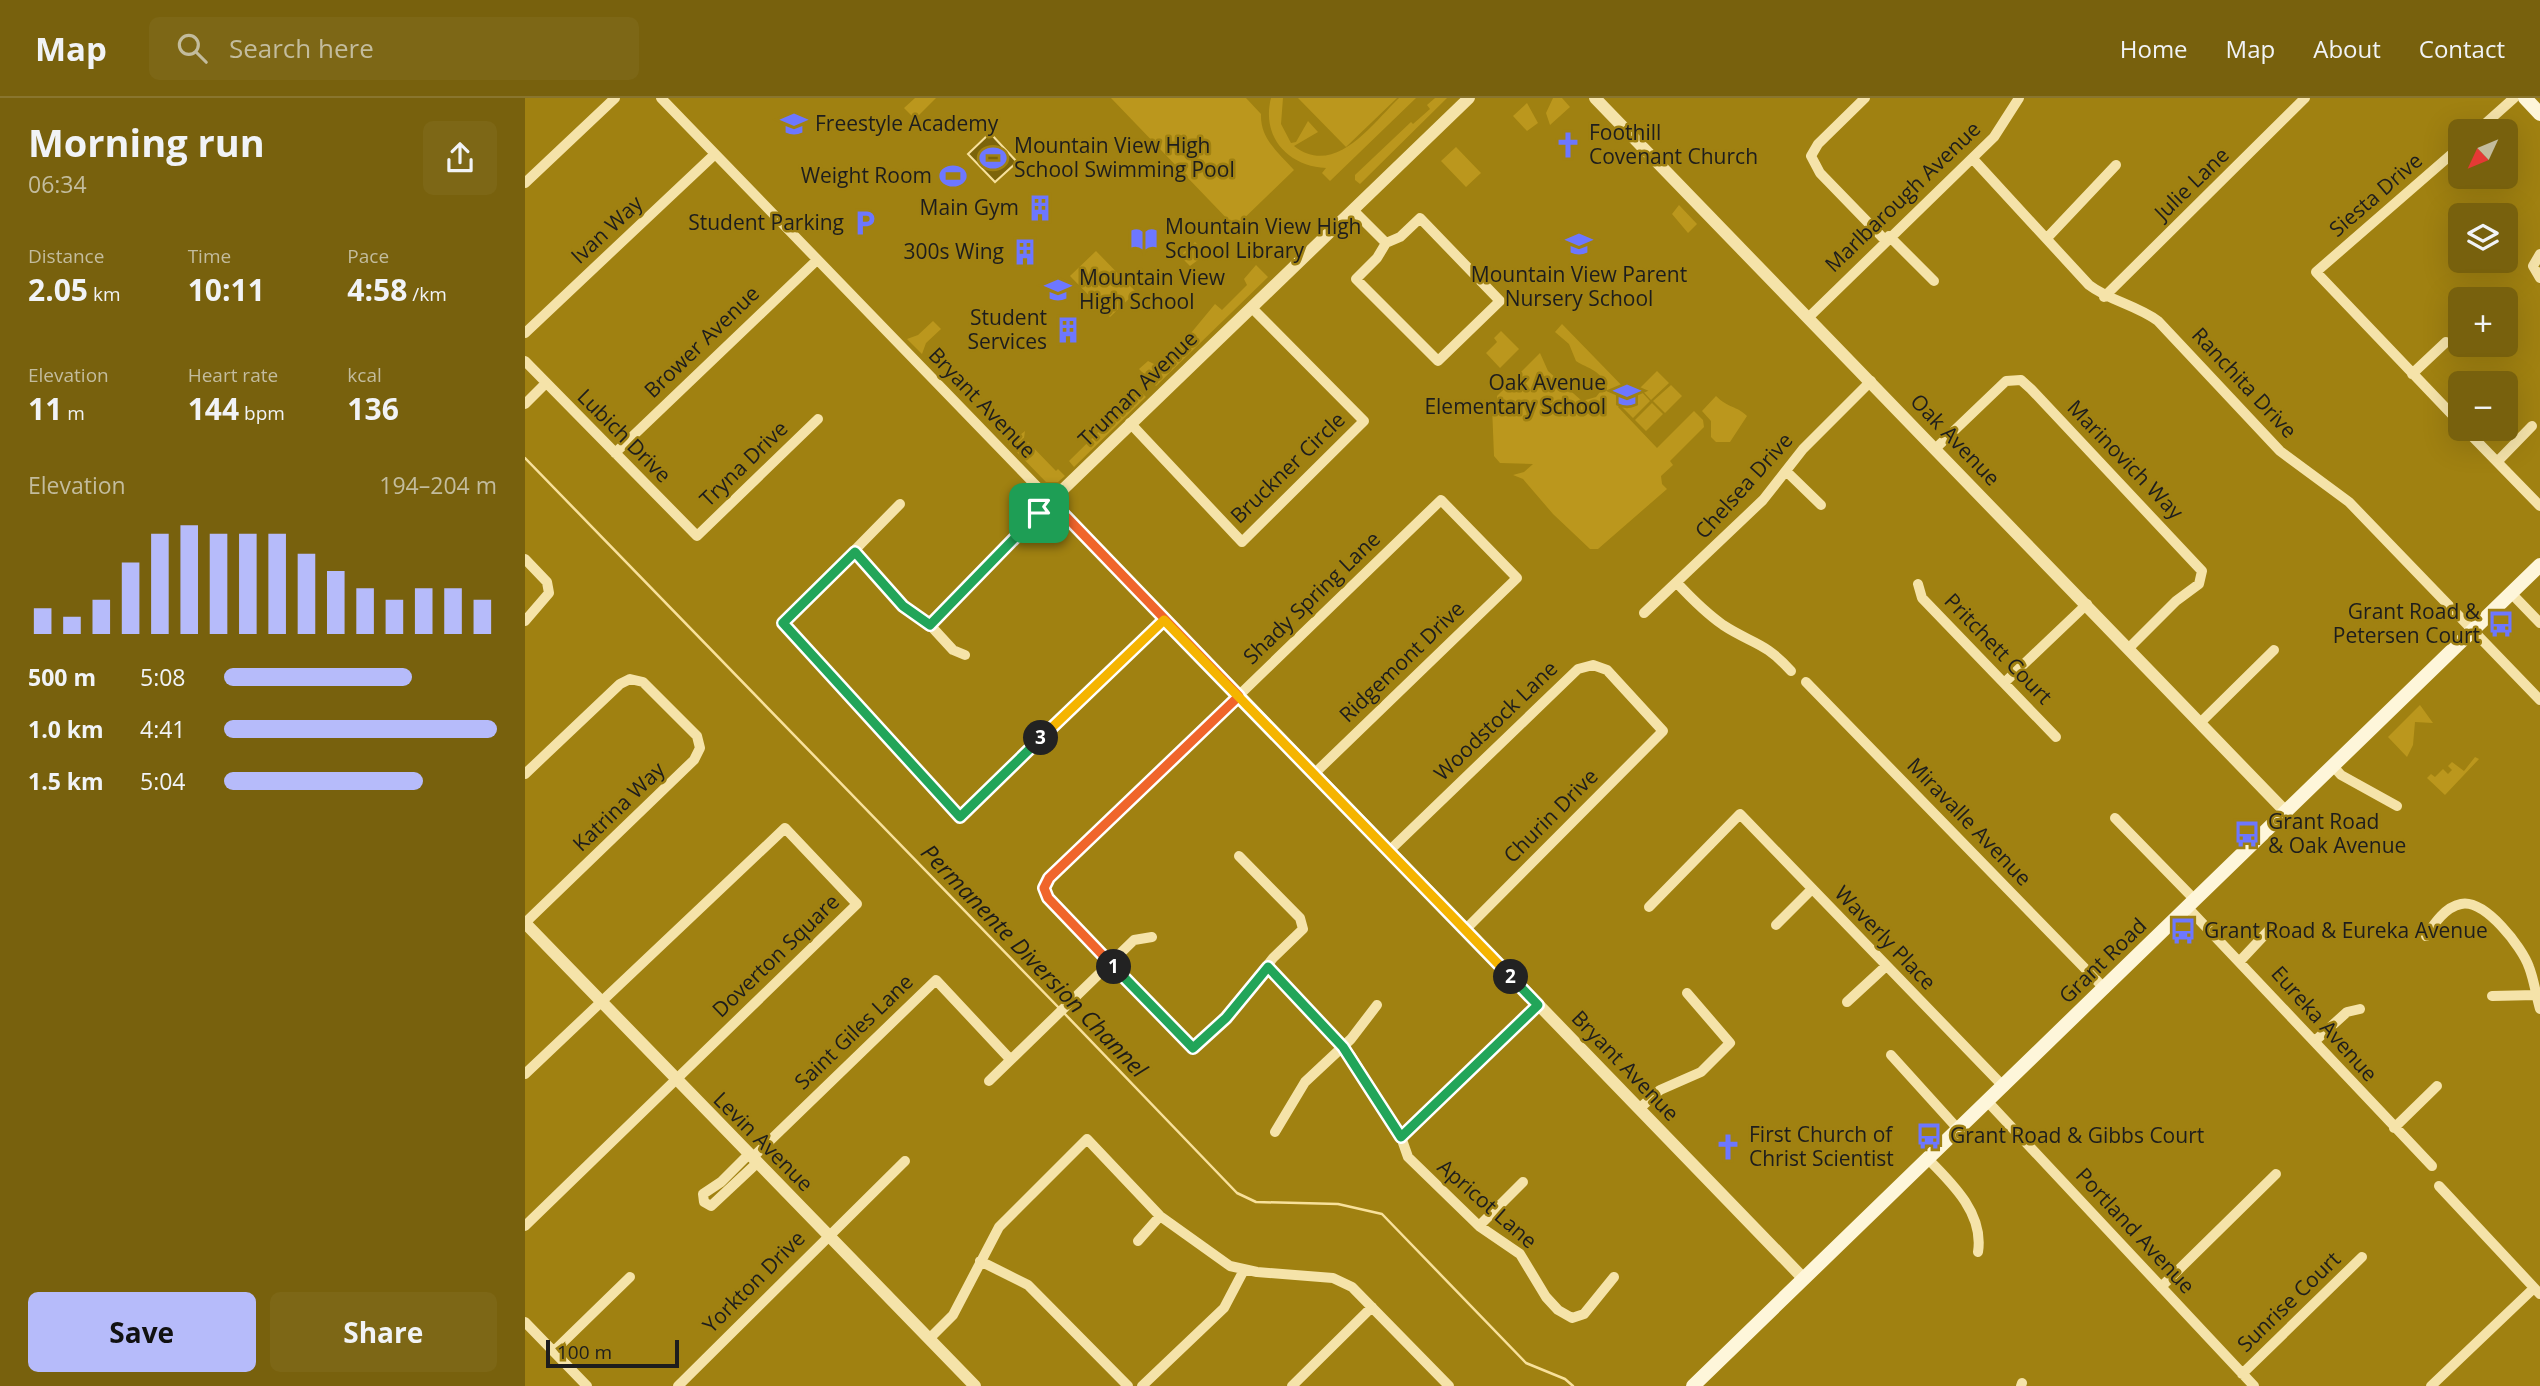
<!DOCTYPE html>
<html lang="en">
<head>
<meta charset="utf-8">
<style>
	body { margin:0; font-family:"Open Sans",sans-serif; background:#7d6716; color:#f1f3f6; height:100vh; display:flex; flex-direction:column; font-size:26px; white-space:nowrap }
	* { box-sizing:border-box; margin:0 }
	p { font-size:23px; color:#c3bc9d }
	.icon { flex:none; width:38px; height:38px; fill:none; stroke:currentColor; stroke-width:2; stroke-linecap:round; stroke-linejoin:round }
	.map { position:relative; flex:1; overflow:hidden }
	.sheet { display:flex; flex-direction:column; background:#78610d; width:525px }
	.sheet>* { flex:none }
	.needle { width:46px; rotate:226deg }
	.controls { position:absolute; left:1923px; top:21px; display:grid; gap:14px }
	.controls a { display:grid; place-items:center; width:70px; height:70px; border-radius:10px; background:#78610d; box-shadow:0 7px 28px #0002; font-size:35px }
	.scale { position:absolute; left:21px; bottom:18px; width:133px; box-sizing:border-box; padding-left:7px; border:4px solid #1d1d1d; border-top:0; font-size:19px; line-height:24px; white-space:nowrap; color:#1d1d1d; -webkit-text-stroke:5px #a08111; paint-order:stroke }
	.pin { position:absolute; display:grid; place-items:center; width:60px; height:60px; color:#fff; margin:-30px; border-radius:14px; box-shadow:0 4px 10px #0006 }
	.km { position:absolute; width:35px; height:35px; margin:-18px; border-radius:50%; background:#222; color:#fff; font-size:19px; line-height:35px; text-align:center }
	.round { display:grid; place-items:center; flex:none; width:74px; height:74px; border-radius:10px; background:#7d6716 }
	.overview { display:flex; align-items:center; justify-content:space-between; height:119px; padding:0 28px }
	h1 { font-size:38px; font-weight:700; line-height:52px }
	.stats { display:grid; grid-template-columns:repeat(3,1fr); gap:10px; height:119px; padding:7px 28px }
	.stats div { display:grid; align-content:center }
	.stats b { font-size:30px; font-weight:700 }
	.stats small { font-size:19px; font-weight:400 }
	.stats p { font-size:19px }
	.chart { height:196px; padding:14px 28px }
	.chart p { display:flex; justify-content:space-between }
	.chart svg { width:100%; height:126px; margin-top:7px; stroke:#b6bbfa; stroke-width:6 }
	.button { display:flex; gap:14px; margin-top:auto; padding:14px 28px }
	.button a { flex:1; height:80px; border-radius:10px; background:#b6bbfa; color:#111; font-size:28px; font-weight:700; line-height:80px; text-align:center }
	.button a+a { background:#7d6716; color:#f1f3f6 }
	ul { padding:0 28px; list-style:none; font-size:23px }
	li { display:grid; grid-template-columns:112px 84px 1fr; align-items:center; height:52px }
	li i { height:18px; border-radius:9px; background:#b6bbfa }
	header { display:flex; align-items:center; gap:42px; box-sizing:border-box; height:98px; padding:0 35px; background:#78610d; border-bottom:2px solid #89752e }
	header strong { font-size:33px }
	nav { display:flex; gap:38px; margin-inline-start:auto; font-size:24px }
	.search { width:490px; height:63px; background:#7d6716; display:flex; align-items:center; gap:18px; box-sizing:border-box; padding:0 24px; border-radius:10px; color:#c3bc9d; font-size:26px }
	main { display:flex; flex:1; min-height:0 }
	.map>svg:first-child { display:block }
	.green { fill:#bb971d }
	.water { fill:#7c640a; stroke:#f8e19b; stroke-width:2 }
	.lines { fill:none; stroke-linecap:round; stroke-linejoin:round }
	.stream { stroke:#f8e19b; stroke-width:2.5 }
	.minor { stroke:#f5e3a9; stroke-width:10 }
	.tertiary { stroke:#f5e3a9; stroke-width:12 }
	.secondary { stroke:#fef6da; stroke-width:14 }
	.split-1-casing { stroke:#fff; stroke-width:14 }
	.split-2-casing { stroke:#fff; stroke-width:14 }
	.split-3-casing { stroke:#fff; stroke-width:14 }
	.split-4-casing { stroke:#fff; stroke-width:14 }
	.split-1 { stroke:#f0652b; stroke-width:9 }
	.split-2 { stroke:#22a559; stroke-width:9 }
	.split-3 { stroke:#f5b400; stroke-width:9 }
	.split-4 { stroke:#22a559; stroke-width:9 }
	.labels { text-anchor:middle; stroke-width:5; stroke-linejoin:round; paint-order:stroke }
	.poi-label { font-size:21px; fill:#1d1d1d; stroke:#a08111; text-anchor:start }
	.street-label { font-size:21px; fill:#1d1d1d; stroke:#a08111 }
	.water-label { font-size:23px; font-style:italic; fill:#1d1c19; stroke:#a08111 }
</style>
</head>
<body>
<header>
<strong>Map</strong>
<div class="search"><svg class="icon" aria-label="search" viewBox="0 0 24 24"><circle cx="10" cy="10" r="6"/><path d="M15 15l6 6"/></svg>Search here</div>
<nav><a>Home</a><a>Map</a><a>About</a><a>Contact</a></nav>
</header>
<main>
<section class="sheet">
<div class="overview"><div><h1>Morning run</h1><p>06:34</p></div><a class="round"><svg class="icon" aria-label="share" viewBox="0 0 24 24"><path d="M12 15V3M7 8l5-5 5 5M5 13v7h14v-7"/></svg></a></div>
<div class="stats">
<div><p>Distance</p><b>2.05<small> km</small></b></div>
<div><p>Time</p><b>10:11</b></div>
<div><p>Pace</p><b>4:58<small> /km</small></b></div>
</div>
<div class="stats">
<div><p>Elevation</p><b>11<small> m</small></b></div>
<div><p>Heart rate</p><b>144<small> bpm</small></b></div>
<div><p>kcal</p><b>136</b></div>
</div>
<div class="chart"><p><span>Elevation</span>194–204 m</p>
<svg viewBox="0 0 160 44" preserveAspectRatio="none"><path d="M5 44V35M15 44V38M25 44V32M35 44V19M45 44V9M55 44V6M65 44V9M75 44V9M85 44V9M95 44V16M105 44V22M115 44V28M125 44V32M135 44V28M145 44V28M155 44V32"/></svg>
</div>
<ul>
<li><b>500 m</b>5:08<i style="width:69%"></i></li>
<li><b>1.0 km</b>4:41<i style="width:100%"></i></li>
<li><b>1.5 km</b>5:04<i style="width:73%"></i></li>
</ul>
<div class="button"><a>Save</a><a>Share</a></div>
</section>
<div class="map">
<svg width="2015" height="1288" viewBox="0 0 2015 1288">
	<rect width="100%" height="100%" fill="#a08111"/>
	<path class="green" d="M390 0H411L390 21 379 10Z
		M586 0H721L736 16C735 41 754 55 769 72L710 129Z
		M746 0H758L756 26 766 45 771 44 783 23 793 34 769 48C810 80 847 26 874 0H891L805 83 797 75 801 70C763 68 736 39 746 0Z
		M773 0H872L821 49Z
		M910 0H922L835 86 830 82V77L886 24 888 26 905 11 902 7Z
		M1028 0H1037L1045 9 1025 27 1021 15Z
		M1002 5 1013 25 1002 33 988 18Z
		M931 49 956 75 941 89 916 63Z
		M1154 107 1172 126 1163 135 1147 116Z
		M670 144 681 156 665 168 657 160 658 155Z
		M571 153 611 194 585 219 545 178Z
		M731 167 743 179 631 288 614 271 623 263 637 270 690 206 697 212 722 187 719 181Z
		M408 223 416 231 401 245 397 256 382 241 393 237Z
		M1037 226 1105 296 1093 309 1132 350 1169 313 1178 322 1179 329 1145 363 1148 367 1136 378 1137 386 1142 391 1073 451H1065L1028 416 998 381 988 377 999 374 1008 366 975 365 969 358 967 308 973 307 972 298 1015 255 1023 273 1057 303 1071 299 1079 289C1078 272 1063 271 1051 263L1044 246 1030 234Z
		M976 233 994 251 975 270 961 255 972 244 969 240Z
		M1132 273 1144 285 1126 302 1115 290Z
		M1146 287 1157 298 1140 315 1128 303Z
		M1114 291 1125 303 1108 320 1096 308Z
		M615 293 621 299 549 369 544 363Z
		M1191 298C1203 310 1212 308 1222 318L1205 344H1191L1186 339V323L1177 313Z
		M1127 305 1138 316 1121 333 1110 322Z
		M500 333 499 340 531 373 533 371 540 378 533 384H521L484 346Z
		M1895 607 1908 625 1890 624 1888 647 1882 659 1863 639Z
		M1950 659 1954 661 1920 697 1902 680 1906 676 1910 679 1918 671 1923 676 1927 672 1923 668 1927 664 1939 673Z"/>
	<path class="water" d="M465 35 492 64 470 84 443 56Z"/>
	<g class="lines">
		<path class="stream" d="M0 360 535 911
			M539 915 712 1095 731 1104 813 1106 857 1116 1001 1265 1040 1281 1048 1288"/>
		<path class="minor" d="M136 0 526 403 405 527
			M1340 0 1293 46 1286 58 1295 75 1360 142
			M1952 33 1989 0
			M1936 48 1791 174 1936 326
			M1448 61 1564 187C1585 203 1611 207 1633 223L1755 353 1824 404 2015 602
			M0 85 90 0
			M828 112 861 145
			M895 120 975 203 913 263 831 181 852 160 861 145 875 139Z
			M1364 138 1409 183
			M1522 140 1591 67
			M2015 156 2008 168 2015 180
			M1579 199 1780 0
			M1283 220 1469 39 1494 0
			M0 235 190 56
			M0 263 172 438 293 321
			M1887 276 1921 244
			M0 306 21 285
			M605 325 717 444 839 323 727 210
			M1940 331 2015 408
			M1411 350 1481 283 1496 282 1506 291 1677 473 1674 486 1651 503 1604 550
			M90 355 292 162
			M1972 364 2007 328
			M1261 373 1296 407
			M375 406 258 525 435 719 639 521
			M330 454 378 508 405 527 428 552 440 557
			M0 461 22 484 24 495 0 523
			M1153 486C1167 501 1181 515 1198 527 1227 546 1239 543 1266 573
			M1393 486 1397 500 1531 639
			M1986 495 2015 525
			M1119 515 1238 402 1278 351 1346 283
			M1281 584 1580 891
			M1479 585 1562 506
			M1675 625 1749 552
			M1807 667 1816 677 1872 708
			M0 676 95 586 105 581 118 584 172 638 175 650 169 662 0 825
			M1590 720 1670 802
			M864 753 1053 571 1068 567 1082 572 1138 633 941 831
			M714 758 775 820 778 831 748 860 701 920 668 950 523 800 519 790 524 781 916 402 992 480 790 675
			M1124 809 1215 716 1479 989
			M1663 810 1907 1068
			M1251 827 1287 791
			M1901 838C1909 826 1920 809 1936 806 1960 801 1997 849 2004 869 2009 882 2011 897 2015 911
			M1715 863 1746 830
			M743 869 826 958 876 1039 883 1059 954 1128 995 1156 1021 1199 1033 1212 1047 1220 1059 1216 1089 1179
			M1967 898 2011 897
			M1322 904 1360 869
			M1791 942 1822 914 1835 911
			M1366 957 1433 1031
			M0 976 260 730 332 806 0 1128
			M464 983 609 842 627 839
			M1463 1004 1729 1288
			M1115 1010 1135 992 1176 974 1205 945 1162 895
			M1869 1030 1912 988
			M750 1034 780 984 826 941 852 907
			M876 1039 1014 907
			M224 1056 196 1084 178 1096 179 1104 186 1108 232 1065
			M227 1060 411 882 485 961
			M1402 1060C1428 1086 1459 1116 1453 1154
			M1914 1088 2015 1196
			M954 1128 998 1084
			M613 1143 635 1118
			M455 1163 503 1187 603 1288
			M1636 1189 1751 1076
			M0 1224 62 1288
			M404 1241 428 1217 474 1129 562 1041 635 1118 705 1168 732 1174 808 1180 827 1189 924 1288
			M29 1253 105 1179
			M1717 1276 1837 1159
			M153 1288 380 1063
			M617 1288 699 1210 719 1172
			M767 1288 847 1209
			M1496 1288 1497 1285
			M1906 1288 2009 1190"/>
		<path class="tertiary" d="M944 0 526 403 1277 1179
			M1070 0 1759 712
			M0 825 450 1288"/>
		<path class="secondary" d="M2000 0 2015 16
			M1168 1288 2015 467"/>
	</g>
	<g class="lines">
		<g class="split-1-casing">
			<path id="split-1" d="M514 415 526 403 714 598 524 780 519 790 523 800 589 869"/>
		</g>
		<g class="split-2-casing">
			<path id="split-2" d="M589 869 668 950 701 920 743 869 818 949 876 1039 1013 907 986 879"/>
		</g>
		<g class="split-3-casing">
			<path id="split-3" d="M516 640 639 522 986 879"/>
		</g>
		<g class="split-4-casing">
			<path id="split-4" d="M514 415 405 527 378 508 330 454 258 525 435 719 516 640"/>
		</g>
		<use href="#split-1" class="split-1"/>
		<use href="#split-2" class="split-2"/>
		<use href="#split-3" class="split-3"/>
		<use href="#split-4" class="split-4"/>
	</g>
	<defs>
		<g id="school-bare" transform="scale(2.1)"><path d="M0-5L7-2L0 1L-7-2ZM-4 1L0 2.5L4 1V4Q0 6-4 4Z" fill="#6d77ff" stroke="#a08111" stroke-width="2.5" paint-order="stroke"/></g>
		<g id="church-bare" transform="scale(2.1)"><path d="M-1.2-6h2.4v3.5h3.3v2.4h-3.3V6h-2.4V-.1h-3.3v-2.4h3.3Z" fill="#6d77ff" stroke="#a08111" stroke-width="2.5" paint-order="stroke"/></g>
		<g id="stadium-bare" transform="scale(2.1)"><path d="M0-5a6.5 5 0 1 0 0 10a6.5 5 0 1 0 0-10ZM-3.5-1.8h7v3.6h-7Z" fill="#6d77ff" stroke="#a08111" stroke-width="2.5" paint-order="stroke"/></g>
		<g id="building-bare" transform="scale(2.1)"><path d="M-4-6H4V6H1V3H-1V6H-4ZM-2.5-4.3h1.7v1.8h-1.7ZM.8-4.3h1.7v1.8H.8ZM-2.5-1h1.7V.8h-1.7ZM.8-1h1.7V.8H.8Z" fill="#6d77ff" stroke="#a08111" stroke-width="2.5" paint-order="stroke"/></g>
		<g id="parking-bare" transform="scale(2.1)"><path d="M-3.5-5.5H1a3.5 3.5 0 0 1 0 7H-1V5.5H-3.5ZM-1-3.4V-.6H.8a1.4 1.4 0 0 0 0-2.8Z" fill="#6d77ff" stroke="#a08111" stroke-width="2.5" paint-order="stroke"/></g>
		<g id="library-bare" transform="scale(2.1)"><path d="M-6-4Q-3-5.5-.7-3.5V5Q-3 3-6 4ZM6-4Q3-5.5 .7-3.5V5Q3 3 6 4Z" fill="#6d77ff" stroke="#a08111" stroke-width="2.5" paint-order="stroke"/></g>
		<g id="bus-bare" transform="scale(2.1)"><path d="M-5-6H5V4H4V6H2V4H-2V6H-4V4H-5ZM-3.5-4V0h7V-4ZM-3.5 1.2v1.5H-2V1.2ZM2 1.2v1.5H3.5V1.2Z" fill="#6d77ff" stroke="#a08111" stroke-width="2.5" paint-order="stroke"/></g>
	</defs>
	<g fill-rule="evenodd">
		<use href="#school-bare" x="269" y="26"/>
		<use href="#church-bare" x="1043" y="47"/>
		<use href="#stadium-bare" x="468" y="60"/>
		<use href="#stadium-bare" x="428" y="78"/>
		<use href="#building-bare" x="515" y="110"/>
		<use href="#parking-bare" x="340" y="125"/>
		<use href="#library-bare" x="619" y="141"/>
		<use href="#school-bare" x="1054" y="146"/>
		<use href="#building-bare" x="500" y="154"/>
		<use href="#school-bare" x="533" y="192"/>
		<use href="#building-bare" x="543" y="232"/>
		<use href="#school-bare" x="1102" y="297"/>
		<use href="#bus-bare" x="1976" y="526"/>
		<use href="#bus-bare" x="1722" y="736"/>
		<use href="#bus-bare" x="1658" y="833"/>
		<use href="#bus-bare" x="1404" y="1038"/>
		<use href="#church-bare" x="1203" y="1049"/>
	</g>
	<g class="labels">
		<g class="poi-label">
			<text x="290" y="33">Freestyle Academy</text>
			<text x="1064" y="42">Foothill<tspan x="1064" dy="24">Covenant Church</tspan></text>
			<text x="489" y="55">Mountain View High<tspan x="489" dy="24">School Swimming Pool</tspan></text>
			<text x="407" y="85" text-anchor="end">Weight Room</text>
			<text x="494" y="117" text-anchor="end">Main Gym</text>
			<text x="319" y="132" text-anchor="end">Student Parking</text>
			<text x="640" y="136">Mountain View High<tspan x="640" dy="24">School Library</tspan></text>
			<text x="479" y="161" text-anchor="end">300s Wing</text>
			<text x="1054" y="184" text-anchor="middle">Mountain View Parent<tspan x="1054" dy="24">Nursery School</tspan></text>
			<text x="554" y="187">Mountain View<tspan x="554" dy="24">High School</tspan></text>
			<text x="522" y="227" text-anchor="end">Student<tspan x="522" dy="24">Services</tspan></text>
			<text x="1081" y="292" text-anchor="end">Oak Avenue<tspan x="1081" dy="24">Elementary School</tspan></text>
			<text x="1955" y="521" text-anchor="end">Grant Road &amp;<tspan x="1955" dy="24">Petersen Court</tspan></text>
			<text x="1743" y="731">Grant Road<tspan x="1743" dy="24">&amp; Oak Avenue</tspan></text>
			<text x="1679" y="840">Grant Road &amp; Eureka Avenue</text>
			<text x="1224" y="1044">First Church of<tspan x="1224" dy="24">Christ Scientist</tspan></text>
			<text x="1425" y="1045">Grant Road &amp; Gibbs Court</text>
		</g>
		<g class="street-label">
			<text transform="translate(1667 86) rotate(-44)" y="7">Julie Lane</text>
			<text transform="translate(1851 97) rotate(-41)" y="7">Siesta Drive</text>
			<text transform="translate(1378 99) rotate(-44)" y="7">Marlbarough Avenue</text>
			<text transform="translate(82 132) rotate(-43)" y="7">Ivan Way</text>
			<text transform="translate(177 244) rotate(-44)" y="7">Brower Avenue</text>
			<text transform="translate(1719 285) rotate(47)" y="7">Ranchita Drive</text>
			<text transform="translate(613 291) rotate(-44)" y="7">Truman Avenue</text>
			<text transform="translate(457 305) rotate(46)" y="7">Bryant Avenue</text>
			<text transform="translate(99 338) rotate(45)" y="7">Lubich Drive</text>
			<text transform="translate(1430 342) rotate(46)" y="7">Oak Avenue</text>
			<text transform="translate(1600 362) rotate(46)" y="7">Marinovich Way</text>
			<text transform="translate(219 366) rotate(-44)" y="7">Tryna Drive</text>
			<text transform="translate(763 370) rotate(-44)" y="7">Bruckner Circle</text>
			<text transform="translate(1219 388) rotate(-48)" y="7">Chelsea Drive</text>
			<text transform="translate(787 500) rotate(-44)" y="7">Shady Spring Lane</text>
			<text transform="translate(1473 551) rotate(46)" y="7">Pritchett Court</text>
			<text transform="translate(877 564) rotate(-44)" y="7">Ridgemont Drive</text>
			<text transform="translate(971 623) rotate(-44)" y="7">Woodstock Lane</text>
			<text transform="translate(94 709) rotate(-44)" y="7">Katrina Way</text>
			<text transform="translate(1026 718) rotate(-45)" y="7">Churin Drive</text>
			<text transform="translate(1444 724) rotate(46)" y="7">Miravalle Avenue</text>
			<text transform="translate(1360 840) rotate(46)" y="7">Waverly Place</text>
			<text transform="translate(251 858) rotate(-44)" y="7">Doverton Square</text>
			<text transform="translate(1578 863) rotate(-44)" y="7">Grant Road</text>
			<text transform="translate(1799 926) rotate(48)" y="7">Eureka Avenue</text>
			<text transform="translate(329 934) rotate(-44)" y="7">Saint Giles Lane</text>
			<text transform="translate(1100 968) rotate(46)" y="7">Bryant Avenue</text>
			<text transform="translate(238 1044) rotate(45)" y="7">Levin Avenue</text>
			<text transform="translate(962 1106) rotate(41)" y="7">Apricot Lane</text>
			<text transform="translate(1610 1133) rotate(47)" y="7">Portland Avenue</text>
			<text transform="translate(229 1184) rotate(-45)" y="7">Yorkton Drive</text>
			<text transform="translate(1764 1204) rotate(-44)" y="7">Sunrise Court</text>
		</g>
		<g class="water-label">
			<text transform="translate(509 863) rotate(46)" y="8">Permanente Diversion Channel</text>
		</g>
	</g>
</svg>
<div class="controls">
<a><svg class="needle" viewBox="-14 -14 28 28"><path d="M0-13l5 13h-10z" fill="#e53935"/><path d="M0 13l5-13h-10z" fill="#c3bc9d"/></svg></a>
<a><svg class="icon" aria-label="layers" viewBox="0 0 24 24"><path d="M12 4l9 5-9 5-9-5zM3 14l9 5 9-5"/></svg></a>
<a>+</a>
<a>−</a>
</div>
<div class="scale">100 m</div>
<div class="pin" style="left:514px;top:415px;background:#1e9e55"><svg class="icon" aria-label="arrive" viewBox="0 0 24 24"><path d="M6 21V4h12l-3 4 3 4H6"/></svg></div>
<b class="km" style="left:589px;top:869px">1</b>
<b class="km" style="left:986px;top:879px">2</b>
<b class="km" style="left:516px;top:640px">3</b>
</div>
</main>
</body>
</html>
